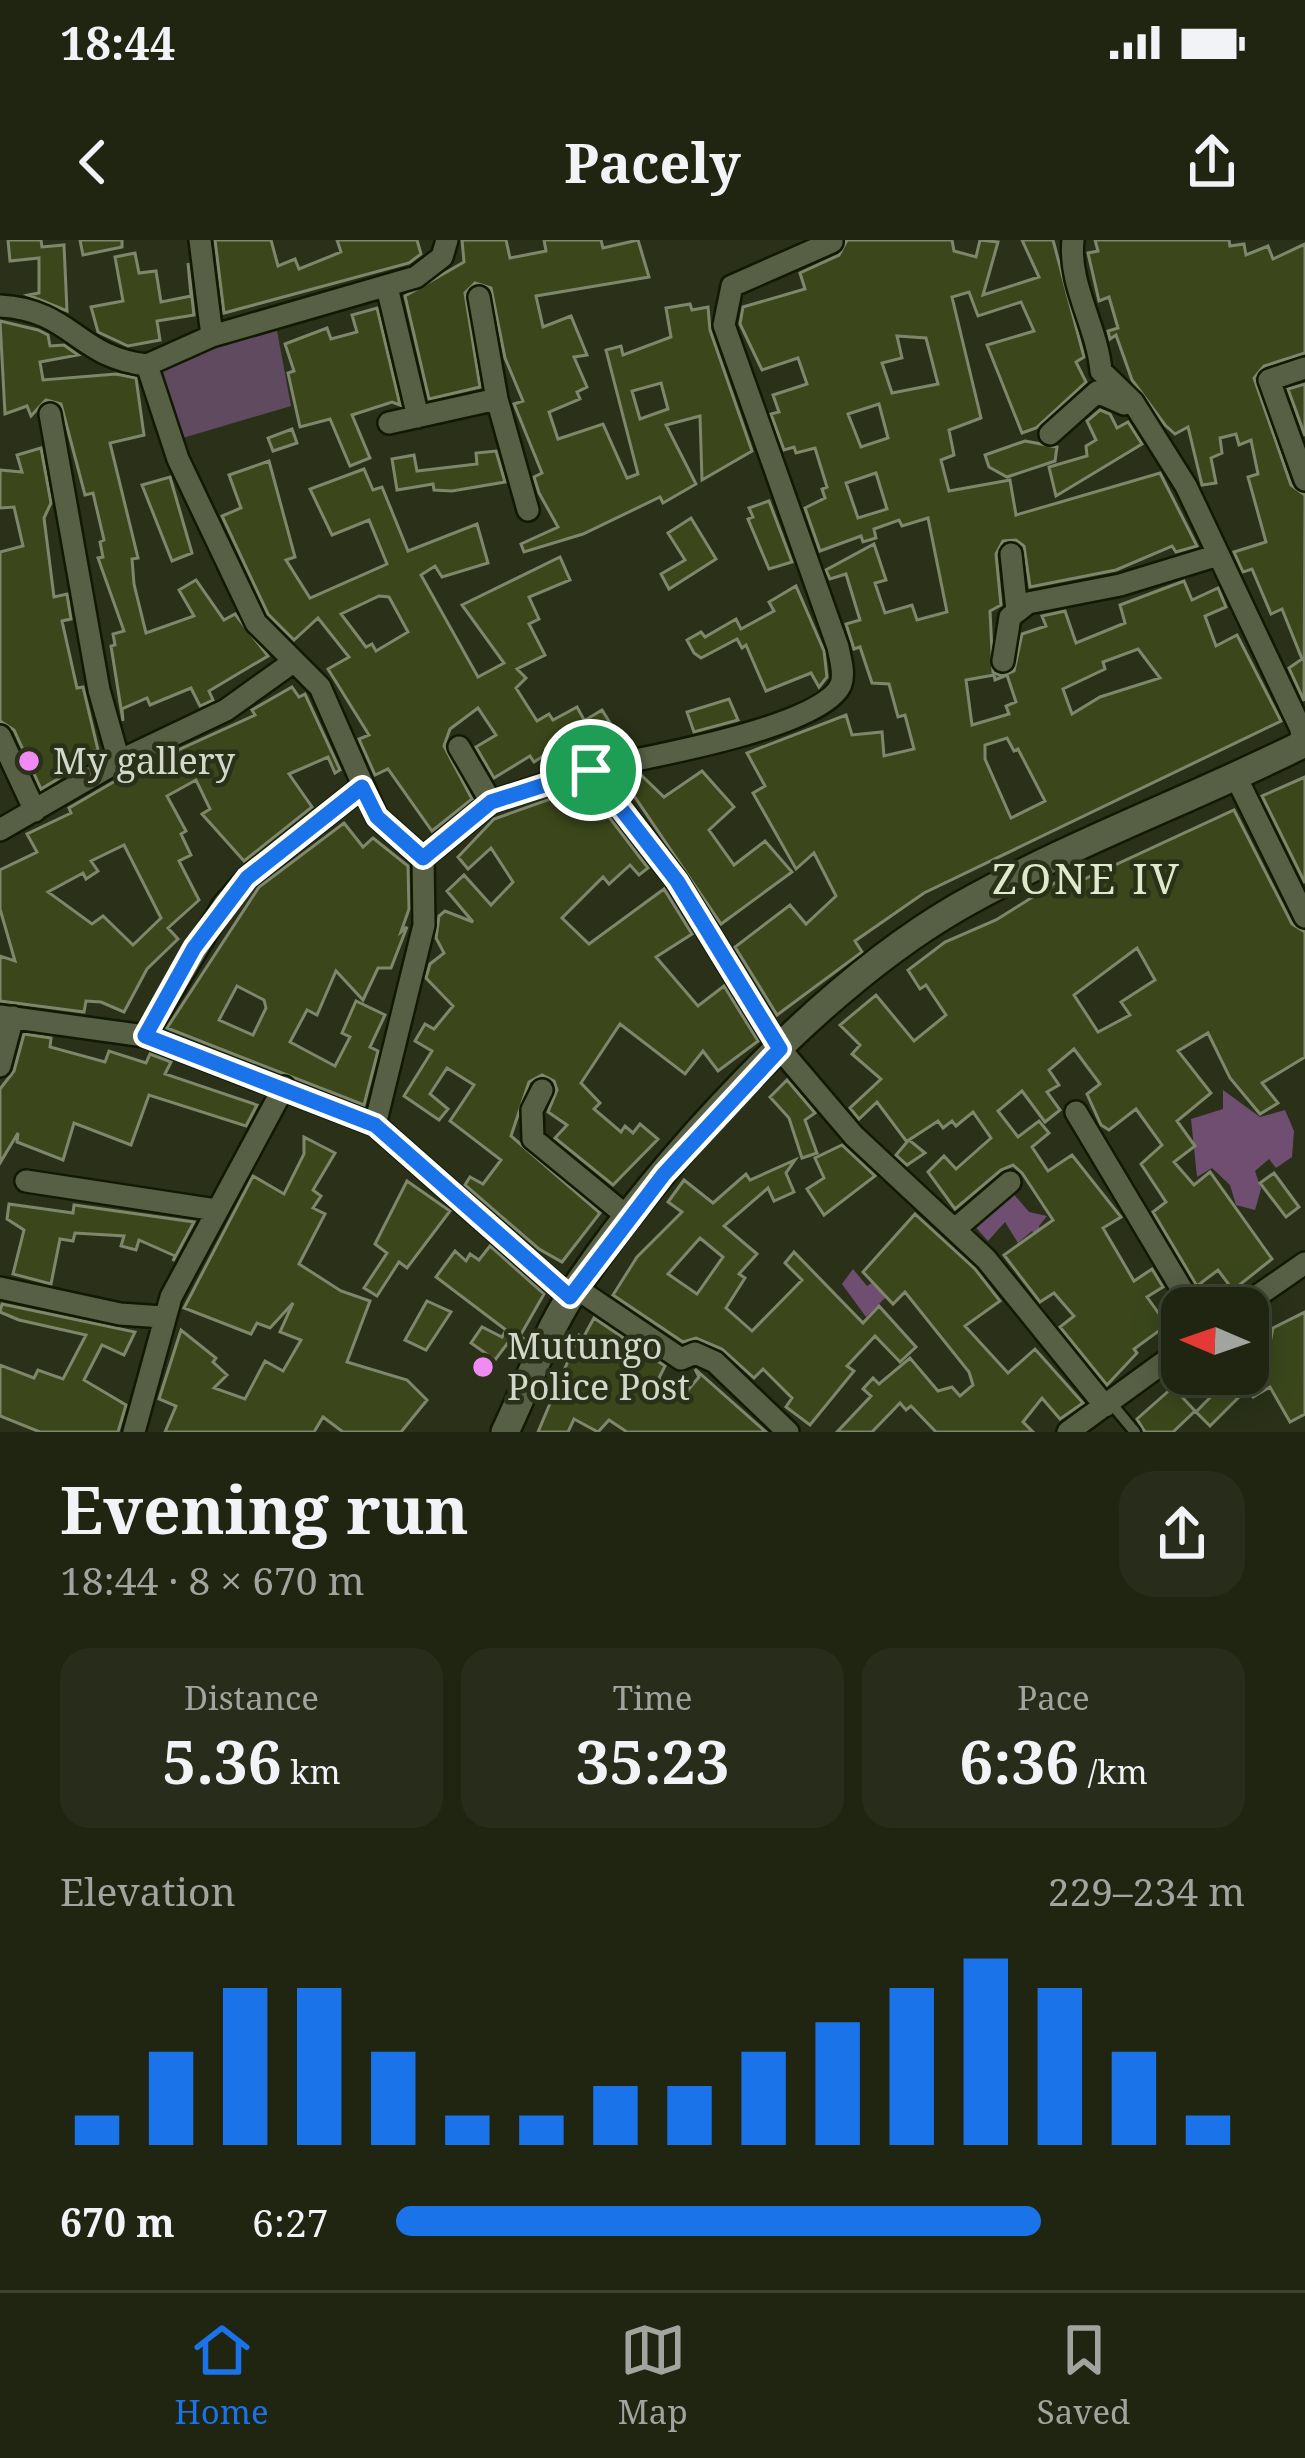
<!DOCTYPE html>
<html lang="en">
<head>
<meta charset="utf-8">
<style>
	body { margin:0; font-family:"Noto Serif",serif; background:#282d1b; color:#f1f3f6; height:100vh; display:flex; flex-direction:column; font-size:45px; white-space:nowrap }
	* { box-sizing:border-box; margin:0 }
	p { font-size:39px; color:#a2a59f }
	.icon { flex:none; width:66px; height:66px; fill:none; stroke:currentColor; stroke-width:2; stroke-linecap:round; stroke-linejoin:round }
	.map { position:relative; height:1192px; overflow:hidden }
	.panel { display:flex; flex-direction:column; background:#202512; flex:1 }
	.panel>* { flex:none }
	.needle { width:78px; rotate:272deg }
	.fabs { position:absolute; left:1161px; top:1047px; display:grid; gap:24px }
	.fabs a { display:grid; place-items:center; width:108px; height:108px; border-radius:24px; background:#202512; box-shadow:0 6px 30px #0003,0 0 0 3px #3d4232; font-size:60px }
	.pin { position:absolute; display:grid; place-items:center; width:102px; height:102px; color:#fff; margin:-51px; border:6px solid #fff; border-radius:50%; box-shadow:0 3px 12px #0007 }
	.round { display:grid; place-items:center; flex:none; width:126px; height:126px; border-radius:36px; background:#282d1b }
	.head { display:flex; align-items:center; justify-content:space-between; height:204px; padding:0 60px }
	h1 { font-size:66px; font-weight:700; line-height:90px }
	.figures { display:grid; grid-template-columns:repeat(3,1fr); gap:18px; height:204px; padding:12px 60px }
	.figures div { display:grid; align-content:center; border-radius:30px; background:#282d1b; text-align:center }
	.figures b { font-size:60px; font-weight:700 }
	.figures small { font-size:33px; font-weight:400 }
	.figures p { font-size:33px }
	.chart { height:336px; padding:24px 60px }
	.chart p { display:flex; justify-content:space-between }
	.chart svg { width:100%; height:216px; margin-top:12px; stroke:#1a73e8; stroke-width:6 }
	ul { padding:0 60px; list-style:none; font-size:39px }
	li { display:grid; grid-template-columns:192px 144px 1fr; align-items:center; height:90px }
	li i { height:30px; border-radius:15px; background:#1a73e8 }
	.status { display:flex; justify-content:space-between; align-items:center; height:84px; padding:0 60px; background:#202512; direction:ltr }
	.status svg { height:33px; fill:currentColor }
	header { display:flex; justify-content:space-between; align-items:center; height:156px; padding:0 60px; background:#202512; font-size:54px; font-weight:700 }
	.tab-bar { display:flex; justify-content:space-around; align-items:center; height:168px; border-top:3px solid #3d4232; background:#202512; font-size:33px; color:#a2a59f }
	.tab-bar a { display:grid; justify-items:center; gap:6px }
	.tab-bar .active { color:#1a73e8 }
	.map>svg:first-child { display:block }
	.green { fill:#5f4a60 }
	.forest { fill:#6f4e71 }
	.building { fill:#3b471b; stroke:#7e876b; stroke-width:3; fill-rule:evenodd }
	.lines { fill:none; stroke-linecap:round; stroke-linejoin:round }
	.lane-casing { stroke:#121902; stroke-width:15 }
	.street-casing { stroke:#121902; stroke-width:26 }
	.secondary-casing { stroke:#121902; stroke-width:32 }
	.lane { stroke:#575f45; stroke-width:10 }
	.street { stroke:#575f45; stroke-width:21 }
	.secondary { stroke:#575f45; stroke-width:27 }
	.route-casing { stroke:#fff; stroke-width:24 }
	.route { stroke:#1a73e8; stroke-width:15 }
	.poi-dot { fill:#f08bf6; stroke:#2a3118; stroke-width:4.5 }
	.labels { text-anchor:middle; stroke-width:9; stroke-linejoin:round; paint-order:stroke }
	.poi-label { font-size:36px; fill:#d3d9ca; stroke:#2a3118; text-anchor:start }
	.quarter-label { font-size:42px; letter-spacing:3px; fill:#dfeacb; stroke:#2a3118 }
</style>
</head>
<body>
<div class="status"><b>18:44</b><svg viewBox="0 0 49 12"><path d="M0 12V9h3v3zM5 12V6h3v6zM10 12V3h3v9zM15 12V0h3v12zM26 1h20v11H26zM47 4h2v5h-2z"/></svg></div>
<header><svg class="icon" aria-label="back" viewBox="0 0 24 24"><path d="M15 5l-7 7 7 7"/></svg>Pacely<svg class="icon" aria-label="share" viewBox="0 0 24 24"><path d="M12 15V3M7 8l5-5 5 5M5 13v7h14v-7"/></svg></header>
<div class="map">
<svg width="1305" height="1192" viewBox="0 0 1305 1192">
	<rect width="100%" height="100%" fill="#2a3118"/>
	<path class="green" d="M275 80 291 166 176 200 154 140 168 123Z"/>
	<path class="forest" d="M1223 850 1260 877 1285 870 1294 891 1292 917 1276 928 1269 919 1255 931 1261 949 1255 970 1236 965 1230 945 1212 928 1197 937 1191 879 1223 869Z
		M1011 951 1029 972 1047 976 1039 986 1041 1000 1032 991 1018 1003 1005 982 988 1001 971 982Z
		M853 1029 867 1046 875 1041 887 1056 866 1077 842 1044Z"/>
	<path class="building" d="M8 0H41L42 7 64 5 67 71 28 55 39 53V18L10 21Z
		M80 0H122V7L83 15Z
		M215 0H271L278 26 295 19 299 29 341 12 337 0H417L421 14 409 23 224 73Z
		M462 0H506L510 18 546 11 544 0H601L603 8 638 0 649 37 536 56 543 87 571 76 587 115 574 117 587 147 577 152 580 159 549 172 558 199 603 184 627 238 638 234 606 110 621 106 623 115 671 97 666 68 690 64 692 70 708 67 710 90 752 211 702 240 700 176 666 185 696 244 663 263 660 257 583 294 524 312 521 304 558 287 539 253 534 237 542 233 514 164 523 161 505 118 491 48 475 43 465 53 480 147 429 159 405 56 464 22ZM661 143 668 169 640 179 632 151Z
		M847 0H952L954 11 976 17 980 0 998 2 983 55 1039 37 1022 0H1053L1084 117 1076 122 1086 142 1036 188 1022 193 987 105 1034 91 1021 62 978 76 969 52 952 57 981 178 949 190 954 215 941 220 949 251 1010 240 1016 275 1160 233 1197 306 1176 312 1172 306 1116 330 1030 347 1024 306 1016 300 1003 301 996 314 1001 365 990 371 993 432 1002 436 1014 431 1022 394 1046 386 1042 376 1065 371 1076 403 1125 383 1120 365 1184 341 1192 360 1218 348 1226 367 1205 376 1216 406 1237 395 1281 481 924 653 855 701 862 712 777 775 735 707 790 665 806 684 836 656 814 613 796 629 753 553 765 546 747 513 846 475 852 495 882 492 884 516 914 509 905 475 898 477 889 444 872 443 860 407 854 409 846 384 860 380 846 334 830 339 826 330 874 304 886 340 875 343 885 373 912 365 917 380 947 372 928 278 902 286 899 280 874 289 876 298 863 302 861 296 820 311 805 268 825 258 822 249 827 247 815 208 796 213 794 207 784 210 771 174 779 172 773 155 807 144 798 118 762 130 740 84 743 67 805 49 800 33 839 15ZM897 96 926 98 938 144 892 153 882 123 902 118ZM879 164 888 198 861 207 848 174ZM876 233 887 269 858 278 846 243ZM1138 409 1160 438 1100 457 1072 474 1063 449 1105 429 1103 422ZM994 435 995 440 1007 435 1016 462 1006 466 1009 474 972 485 966 440ZM1007 498 1014 511 1018 509 1045 561 1011 578 985 519V505Z
		M1095 0H1229L1230 6 1244 4 1246 15 1268 6 1273 19 1305 4V113L1264 126 1254 138 1291 245 1305 255 1304 461 1289 428 1302 419 1282 369 1271 374 1252 329 1243 332 1234 312 1266 302 1248 237 1258 234 1251 200 1239 205 1236 194 1220 198 1222 213 1211 218 1216 243 1202 245 1188 187 1175 194 1165 185 1132 140 1116 95 1110 99 1108 91 1118 88 1109 57 1099 61 1088 13 1098 11Z
		M135 13 139 33 156 31 161 62 191 56 188 23 194 75 157 81 160 100 128 106 98 92 91 67 123 61 115 17Z
		M377 68 400 165 392 162 352 175 370 218 350 226 330 179 300 187 288 133 294 131 285 104 327 88 331 99 357 92 352 75Z
		M0 81 38 90 48 95 50 106 64 105 78 115 40 122 43 140 116 134 136 138 144 195 110 203 138 318 132 319 134 344 146 393 194 376 179 350 196 340 224 380 235 374 268 416 209 451 213 460 200 466 191 448 150 465 147 458 122 469 123 481 111 406 115 405 113 394 124 391 98 318 103 317 100 302 104 300 93 253 85 255 61 164 46 160 31 176 27 166 5 174Z
		M1305 144V196L1288 149Z
		M1100 170 1110 174 1117 188 1128 182 1142 204 1056 256 1049 227 1087 216 1086 206 1096 200 1087 181Z
		M292 189 297 203 273 211 268 198Z
		M1025 201 1057 207 1055 221 1007 237 989 227 985 215Z
		M41 208 51 263 44 278 54 357 67 354 71 379 62 381 77 448 83 447 98 510 79 515 73 520 76 528 41 549 14 490 0 481V312L23 306 14 267 0 268V230L22 232 17 215Z
		M496 211 505 242 452 251 434 250 433 244 397 250 392 219 414 215 417 231 477 224 476 213Z
		M269 221 295 317 286 320 310 358 387 324 369 280 332 295 310 249 364 229 373 250 382 247 408 311 477 284 488 323 442 337 435 326 421 335 478 437 504 423 462 365 560 317 570 340 529 357 539 379 529 384 545 415 517 429 526 438 516 448 537 481 549 474 553 480 577 467 588 487 546 509 548 513 534 522 530 516 494 538 476 507 496 495 478 468 450 489 444 506 472 559 432 591 388 529 375 535 359 499 369 495 328 429 349 417 318 378 294 400 268 374 222 276 241 268 229 235ZM379 356 389 357 408 392 376 411 372 404 366 407 341 374Z
		M170 237 192 313 172 321 142 245Z
		M769 261 792 322 769 329 748 279 753 277 749 268Z
		M691 278 716 319 669 349 661 334 685 320 668 293Z
		M796 346 824 411 827 437 819 447 811 433 766 451 746 405 742 408 737 399 701 418 694 413 687 400 701 392 705 397 736 379 741 389 774 371 769 362Z
		M292 447 299 457 305 454 340 530 335 533 328 517 289 534 312 567 244 621 202 574 210 569 196 540 167 556 186 591 181 594 191 615 179 621 199 660 168 688 178 699 147 729 124 772 101 762 86 761 84 772 0 761V716L15 721 0 669V630L37 612 27 594 71 573 69 568 134 530 255 475 252 470ZM124 605 161 678 133 705 103 676 92 684 48 652 83 633 86 639 98 631 91 621Z
		M729 459 738 480 694 492 687 472Z
		M602 470 612 486 596 495 587 479Z
		M702 531 734 567 709 590 734 625 765 601 792 632 721 684 622 538 640 534 664 557Z
		M1305 537V643L1262 556Z
		M570 552 579 566 593 556 648 628 639 635 630 625 609 644 603 637 562 678 589 704 664 649 692 694 656 717 698 766 724 746 758 801 718 831 703 811 685 834 620 784 581 843 600 863 594 869 621 892 625 886 633 893 640 884 658 899 613 945 555 898 567 885 548 872 557 850 554 841 542 835 529 842 511 896 600 973 562 1022 539 1009 465 945 470 937 483 944 501 920 450 881 474 845 447 828 430 854 448 869 439 880 404 856 432 811 415 801 425 784 434 789 453 766 426 738 430 724 444 713 436 698 439 676 445 671 473 682 447 651 464 635 491 665 513 642 491 608 468 629 458 617 494 579Z
		M1234 570 1292 684 1305 692V817L1262 843 1278 863 1260 874 1230 838 1208 793 1178 811 1211 853 1177 881 1195 906 1174 922 1194 945 1210 932 1272 1019 1233 1050 1218 1030 1197 1046 1153 972 1166 962 1141 924 1162 905 1136 869 1109 890 1101 885 1087 854 1100 844 1074 809 1049 830 1059 845 1047 852 1060 870 1045 882 1022 851 998 871 1018 897 1039 881 1049 893 1032 907 1048 931 1072 915 1121 977 1103 988 1134 1041 1152 1029 1163 1047 1147 1057 1167 1085 1134 1109 1137 1113 1107 1145 1060 1087 1074 1076 1054 1053 1040 1062 1004 1015 1053 980 1022 933 1013 925 1001 930 955 969 928 932 944 916 956 929 991 898 973 872 956 886 952 881 943 888 938 881 909 900 925 913 907 925 896 915 907 902 877 862 859 879 850 868 881 839 852 814 860 805 840 785 876 755 914 801 946 775 926 745 920 749 908 730 945 702 996 680 1058 641 1075 634 1080 641ZM1137 708 1155 740 1121 762 1130 775 1098 792 1074 755Z
		M344 583 363 607 373 598 408 626 409 669 401 692 407 687 391 728H378L363 760 336 731 317 775 307 770 290 802 335 826 350 797 342 793 356 761 385 775 370 807 378 811 364 865 167 788 259 647ZM237 746 264 760 266 768 253 795 219 780Z
		M24 794 51 798 50 807 105 822 109 811 146 823 150 814 171 822 165 834 257 865 246 886 149 855 131 905 74 883 63 920 17 902 18 893 0 923V849L14 831Z
		M787 840 815 873 805 880 817 913 802 918 789 878 770 857Z
		M304 897 335 913 313 950 321 956 313 968 325 974 299 1024 341 1051 370 1061 347 1122 407 1140 427 1160 401 1192H343L323 1177 314 1192H165L176 1166 159 1159 181 1090 216 1118 213 1122 227 1135 214 1148 245 1159 265 1121 283 1131 301 1100 280 1092 293 1063 270 1088 257 1083 251 1094 184 1068 253 936 284 954 304 914Z
		M842 905 875 936 824 975 807 949 824 938 815 918Z
		M795 920 786 933 794 952 774 961 768 948 724 986 757 1014 739 1034 745 1038 726 1068 752 1091 802 1040 785 1023 794 1012 863 1083 879 1066 916 1107 900 1122 875 1096 847 1126 854 1131 810 1185 786 1167 792 1158 763 1129 754 1138 722 1109 696 1098 683 1102 613 1055 637 1017 682 972 668 962 684 940 713 963 746 934 750 940ZM700 998 723 1017 697 1054 668 1034Z
		M1274 933 1299 967 1286 977 1260 943Z
		M407 941 450 971 407 1028 399 1022 377 1056 364 1048 387 1013 375 1004Z
		M9 964 73 973 74 965 194 982 173 1021 175 1016 139 1000 136 1010 121 1006 124 996 75 993 73 1001 60 999 51 1044 13 1034 24 990 7 979Z
		M915 974 975 1029 1000 1061 965 1086 1008 1133 1035 1109 1083 1163 1060 1179 1042 1158 1023 1182 1033 1192H936L911 1166 906 1170 900 1163 872 1192H837L871 1156 863 1149 873 1138 879 1144 910 1118 938 1151 952 1147 960 1156 973 1145 969 1132 905 1052 893 1064 863 1032Z
		M490 1006 544 1054 520 1096 524 1099 514 1110 507 1104 495 1120 471 1103 482 1087 502 1097 506 1090 436 1037 455 1011 466 1021 470 1014 479 1020Z
		M427 1061 451 1072 426 1110 405 1100Z
		M2 1064 135 1092 124 1115 102 1105 84 1140 126 1165 118 1192H40L0 1176V1125L34 1138 38 1130 63 1139 86 1095 19 1080 0 1072Z
		M1305 1072V1174L1290 1182 1270 1147 1253 1157 1248 1148 1210 1186 1196 1172 1233 1134H1248V1121L1269 1108 1273 1088Z
		M594 1078 665 1126 659 1138 681 1158 699 1137 695 1129 766 1192H627L609 1180 598 1192 574 1179 568 1192H538L579 1095 583 1098Z
		M1173 1147 1195 1171 1173 1192H1145L1137 1179Z"/>
	<g class="lines">
		<g class="lane-casing">
			<path id="lane" d="M1110 1162 1135 1192"/>
		</g>
		<g class="street-casing">
			<path id="street" d="M200 0 212 96
				M1073 0C1068 45 1097 86 1101 131L1133 162 1186 246 1301 489 1302 504
				M387 47 418 177
				M479 57 497 159 528 270
				M0 66C73 70 76 117 147 125L178 219 256 383 320 447 377 577 423 618 424 685 375 885
				M147 125 212 96 416 37 442 17 447 0
				M1305 128 1269 140 1305 240
				M50 174 99 450 119 521
				M389 183 497 159
				M1050 194 1097 152 1124 164
				M1011 314 1017 371
				M1003 421 1010 377 1028 363 1120 345 1215 316
				M0 496 35 571
				M459 507 491 562
				M591 529C638 519 824 488 841 444 845 433 840 418 838 407L724 85 732 46 832 2
				M1236 537 1305 677
				M0 590 119 521 226 470 293 422
				M423 618 491 562 591 529 677 641 780 809 854 896 986 1019 1105 1166
				M0 776 145 796 375 885 570 1057
				M145 796 224 664 247 638 362 547
				M0 826 13 777
				M542 850 532 870 533 899 629 978
				M1076 872 1193 1068
				M26 941 216 970
				M955 989 1010 942
				M0 1048 120 1074 163 1077
				M576 1048 681 1119 695 1113 715 1122 788 1192
				M1240 1068 1305 1023
				M134 1192 171 1057 284 847
				M1068 1192 1182 1109"/>
		</g>
		<g class="secondary-casing">
			<path id="secondary" d="M505 1192C527 1146 545 1095 573 1052 661 919 820 747 958 667 1069 604 1191 560 1305 503"/>
		</g>
		<use href="#lane" class="lane"/>
		<use href="#street" class="street"/>
		<use href="#secondary" class="secondary"/>
	</g>
	<g class="lines">
		<g class="route-casing">
			<path id="route" d="M591 530 677 641 780 809 664 934 570 1057 375 885 145 796 194 708 247 638 362 547 377 577 423 618 491 562Z"/>
		</g>
		<use href="#route" class="route"/>
	</g>
	<g class="poi-dot">
		<circle cx="29" cy="521" r="12"/>
		<circle cx="483" cy="1127" r="12"/>
	</g>
	<g class="labels">
		<g class="poi-label">
			<text x="53" y="534">My gallery</text>
			<text x="507" y="1119">Mutungo<tspan x="507" dy="41">Police Post</tspan></text>
		</g>
		<g class="quarter-label">
			<text x="1087" y="654">ZONE IV</text>
		</g>
	</g>
</svg>
<div class="fabs">
<a><svg class="needle" viewBox="-14 -14 28 28"><path d="M0-13l5 13h-10z" fill="#e53935"/><path d="M0 13l5-13h-10z" fill="#a2a59f"/></svg></a>
</div>
<div class="pin" style="left:591px;top:530px;background:#1e9e55"><svg class="icon" aria-label="arrive" viewBox="0 0 24 24"><path d="M6 21V4h12l-3 4 3 4H6"/></svg></div>
</div>
<section class="panel">
<div class="head"><div><h1>Evening run</h1><p>18:44 · 8 × 670 m</p></div><a class="round"><svg class="icon" aria-label="share" viewBox="0 0 24 24"><path d="M12 15V3M7 8l5-5 5 5M5 13v7h14v-7"/></svg></a></div>
<div class="figures">
<div><p>Distance</p><b>5.36<small> km</small></b></div>
<div><p>Time</p><b>35:23</b></div>
<div><p>Pace</p><b>6:36<small> /km</small></b></div>
</div>
<div class="chart"><p><span>Elevation</span>229–234 m</p>
<svg viewBox="0 0 160 44" preserveAspectRatio="none"><path d="M5 44V38M15 44V25M25 44V12M35 44V12M45 44V25M55 44V38M65 44V38M75 44V32M85 44V32M95 44V25M105 44V19M115 44V12M125 44V6M135 44V12M145 44V25M155 44V38"/></svg>
</div>
<ul>
<li><b>670 m</b>6:27<i style="width:76%"></i></li>
</ul>
</section>
<nav class="tab-bar">
<a class="active"><svg class="icon" aria-label="home" viewBox="0 0 24 24"><path d="M3 11l9-7 9 7M6 9v11h12V9"/></svg>Home</a>
<a><svg class="icon" aria-label="map" viewBox="0 0 24 24"><path d="M3 6l6-2 6 2 6-2v14l-6 2-6-2-6 2zM9 4v14M15 6v14"/></svg>Map</a>
<a><svg class="icon" aria-label="saved" viewBox="0 0 24 24"><path d="M7 4h10v16l-5-4-5 4z"/></svg>Saved</a>
</nav>
</body>
</html>
